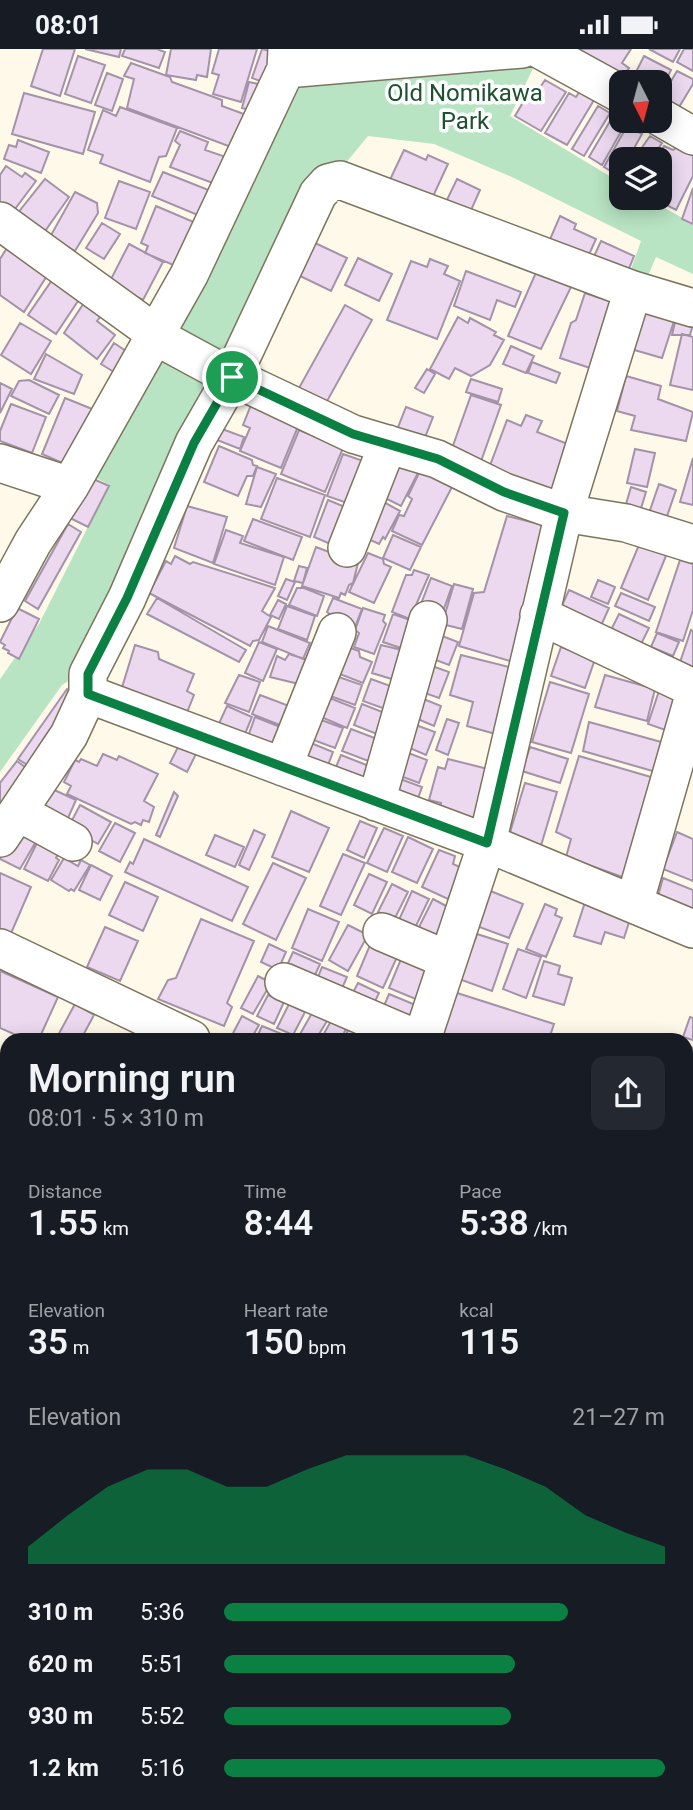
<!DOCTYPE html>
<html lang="en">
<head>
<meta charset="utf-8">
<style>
	body { margin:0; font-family:Roboto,sans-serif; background:#242831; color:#f1f3f6; height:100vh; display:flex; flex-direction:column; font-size:26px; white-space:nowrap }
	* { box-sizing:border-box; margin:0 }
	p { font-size:23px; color:#9ea1a6 }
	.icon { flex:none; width:38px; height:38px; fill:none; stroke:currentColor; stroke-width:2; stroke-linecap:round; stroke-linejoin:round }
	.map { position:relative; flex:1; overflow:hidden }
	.details { position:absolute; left:0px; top:984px; width:693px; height:779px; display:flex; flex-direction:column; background:#171b24; border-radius:21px 21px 0 0; box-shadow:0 4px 18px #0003 }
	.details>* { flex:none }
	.needle { width:46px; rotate:174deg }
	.buttons { position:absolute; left:609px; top:21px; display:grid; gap:14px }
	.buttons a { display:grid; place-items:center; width:63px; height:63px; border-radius:14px; background:#171b24; box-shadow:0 4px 18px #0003; font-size:35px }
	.pin { position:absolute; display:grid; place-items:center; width:60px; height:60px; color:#fff; margin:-30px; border:4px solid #fff; border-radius:50%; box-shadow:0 2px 7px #0007 }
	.round { display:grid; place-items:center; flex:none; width:74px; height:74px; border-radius:14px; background:#242831 }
	.summary { display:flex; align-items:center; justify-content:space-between; height:119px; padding:0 28px }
	h1 { font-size:38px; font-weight:600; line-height:52px }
	.stats { display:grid; grid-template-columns:repeat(3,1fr); gap:10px; height:119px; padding:7px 28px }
	.stats div { display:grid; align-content:center }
	.stats b { font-size:35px; font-weight:600 }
	.stats small { font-size:19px; font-weight:400 }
	.stats p { font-size:19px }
	.chart { height:196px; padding:14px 28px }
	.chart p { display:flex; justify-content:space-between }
	.chart svg { width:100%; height:126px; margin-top:7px; fill:#0b8043; opacity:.7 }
	ul { padding:0 28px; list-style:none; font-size:23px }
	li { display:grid; grid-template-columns:112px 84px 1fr; align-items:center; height:52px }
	li i { height:18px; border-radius:9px; background:#0b8043 }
	.status { display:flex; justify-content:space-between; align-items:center; height:49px; padding:0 35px; background:#171b24; direction:ltr }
	.status svg { height:19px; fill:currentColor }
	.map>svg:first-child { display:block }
	.green { fill:#b8e4c3 }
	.building { fill:#ecd9f0; stroke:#a493a8; stroke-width:2 }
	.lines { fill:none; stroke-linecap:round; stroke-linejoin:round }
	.minor-casing { stroke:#7c755e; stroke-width:40 }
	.minor { stroke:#fff; stroke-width:37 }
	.route-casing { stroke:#fff; stroke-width:14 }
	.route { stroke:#0b8043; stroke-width:9 }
	.labels { text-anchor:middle; stroke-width:7; stroke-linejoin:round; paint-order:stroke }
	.park-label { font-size:24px; fill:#1d5130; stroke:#fff }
</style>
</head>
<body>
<div class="status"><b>08:01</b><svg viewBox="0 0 49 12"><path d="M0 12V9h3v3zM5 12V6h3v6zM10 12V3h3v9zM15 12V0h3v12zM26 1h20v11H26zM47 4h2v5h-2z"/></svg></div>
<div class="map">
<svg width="693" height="1761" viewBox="0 0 693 1761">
	<rect width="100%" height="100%" fill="#fef9e9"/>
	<path class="green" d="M540 5 510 67 621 134V149H647L693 175V225L656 208 646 231 629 226 641 192 514 129 434 95 368 87 335 127 227 316 176 285 288 45 306 26Z
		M154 308 218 344 78 626 62 636 0 723V630L39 575 109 436 88 424Z"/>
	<path class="building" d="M43 0H75L60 47 31 37Z
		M85 0H121L119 8Z
		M125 0H157L165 3 159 19 122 7Z
		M171 0H211L207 28 197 26 196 31 166 26Z
		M219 0H257L241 53 213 45 219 26 212 24Z
		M262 0 278 4 268 35 252 29Z
		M574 0H631L622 14 629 19 622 30Z
		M649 0H680L673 13Z
		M684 0H693V22L677 13Z
		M78 7 105 16 91 54 65 45Z
		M644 7 671 21 660 43V33H631Z
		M131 14 170 28 172 33 222 51V57L252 68 239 101 127 59 134 30 124 27Z
		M677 22 693 30V35L676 63 660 51Z
		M107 24 123 30 112 62 95 56Z
		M545 31 566 43 541 82 515 67 525 50 528 51 536 38 539 40Z
		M249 33 271 38 258 63 242 59Z
		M580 42 594 51 567 96 545 84 569 44 576 48Z
		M24 44 95 63 83 105 12 85Z
		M598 57 610 64 584 107 572 100Z
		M120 58 177 79 166 107 159 108 150 133 100 114 103 106 88 101 103 61 116 67Z
		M613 67 626 74 602 116 589 108Z
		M627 77 642 85 628 110H621L619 127 604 118Z
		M180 82 208 93 205 101 229 109 218 136 170 118 180 96 175 92Z
		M650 87 662 94 651 110H634Z
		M18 91 49 103 41 124 4 110 9 96 16 98Z
		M664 97 673 101 678 98 693 105V127L676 161 653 149H660V110H657Z
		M404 101 426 111 428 106 448 115 429 156 387 137Z
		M6 117 22 128 25 124 36 132 12 164 0 156V126Z
		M163 123 211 142 200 167 152 147Z
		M45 130 69 148 43 185 17 165Z
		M457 130 480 141 468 168 444 157Z
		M119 132 150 143 136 180 105 169Z
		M693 139V175L682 170Z
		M75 143 97 154 98 164 75 202 50 188Z
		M156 157 196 174 178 218 145 204 148 197 141 194Z
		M560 167 576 175 574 180 596 190 586 212 548 195Z
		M102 174 120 185 104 210 86 199Z
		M601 192 634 207 628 222 591 214Z
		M315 194 347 209 331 242 300 227Z
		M129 195 163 213 143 251 109 234Z
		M7 199 50 222 24 263 0 246V210Z
		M358 209 392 225 379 252 345 236Z
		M430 210 448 217 444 225 460 232 437 290 387 271 411 212 427 218Z
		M538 219 564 230 565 235 571 238 541 300 508 287Z
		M59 221 86 240 56 285 28 266Z
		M466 222 521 243 515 258 497 251 490 271 454 257Z
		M585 244 600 249 603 244 622 253 599 322 560 309 571 274 576 271Z
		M90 245 108 258 97 272 115 286 97 310 64 284Z
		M345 256 372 271 326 354 299 339Z
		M646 259 675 269 662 309 631 300Z
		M458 268 468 274 470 269 496 283 494 286 504 291 490 316 471 327 455 319 449 330 430 320Z
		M676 269 693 275 690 286H672Z
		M20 274 51 292 31 325 1 306Z
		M682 285 693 288V341L670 336Z
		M114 294 135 308 122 328 101 315Z
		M511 297 534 307 526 324 503 315Z
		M46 305 82 326 74 345 34 330Z
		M532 313 560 324 556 334 528 324Z
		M427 320 435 325 424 344 415 339Z
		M626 327 661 337 658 350 693 363 686 392 631 381 635 367 617 362Z
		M471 330 502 340 498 353 466 343Z
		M29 331 59 346 49 365 11 347 19 332Z
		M0 334 12 340 0 364Z
		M471 346 501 356 480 415 450 405Z
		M65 349 102 364 67 416 42 405Z
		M11 355 46 368 32 404 0 392V382Z
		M251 356 299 375 281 419 240 402 250 379 243 376Z
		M406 358 433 368 422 396 395 386Z
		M526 366 542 372 537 383 578 399 558 450 488 422 507 371 521 377Z
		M222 380 244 388 240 400 217 391Z
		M299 381 343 399 325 443 281 425Z
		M219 397 252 411 253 416 257 417 253 427H247L238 447 204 433Z
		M635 400 655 404 647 438 627 434Z
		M343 405 369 414 353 456 327 447Z
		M693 409V456L680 453Z
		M403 411 420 420 401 457 381 447 394 418Z
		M257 418 276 425 261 458 246 455Z
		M426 422 453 436 422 496 392 482 399 466 404 467 412 450 408 447 419 424Z
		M89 428 109 437 88 478 68 468Z
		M277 429 325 446 310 488 261 470Z
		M659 435 676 441 665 473 648 467Z
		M631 438 646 443 639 466 624 462Z
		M328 451 350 460 335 497 314 488Z
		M380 451 400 462 385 490 383 488 379 495 366 489Z
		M187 457 227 468 213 514 174 499Z
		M507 467 555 479 517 614 459 597 474 544 484 543Z
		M253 470 302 488 293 511 244 492Z
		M68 475 81 483 38 560 25 552Z
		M226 481 243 487 240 494 284 508 275 536 214 515Z
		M393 486 421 498 410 521 383 509Z
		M641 491 668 502 648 551 621 539Z
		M316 498 358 514 353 534 349 536 345 546 341 544 339 549 302 537Z
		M368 504 383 510 384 515 391 518 374 554 349 543Z
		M175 507 190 515 193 513 275 539 262 562 271 568 259 591 253 592 250 597 149 544 166 512 171 515Z
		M680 511 693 515V561L683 592 656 583Z
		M299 517 307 519 303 534 294 532Z
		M414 521 429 526 410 570 392 563 406 526H412Z
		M431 529 452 537 441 568 419 560Z
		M286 530 295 533 287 551 278 547Z
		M598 531 615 538 608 555 591 548Z
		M454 535 473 540 462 580 442 575Z
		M297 539H304L324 547 317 567 289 556Z
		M569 541 609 559 599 581 559 563Z
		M621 544 655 558 649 572 615 557Z
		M157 549 246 601 239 613 147 565Z
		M333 549 362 560 353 583 328 574 331 566 327 563Z
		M278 551 286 555 279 570 270 566Z
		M287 557 315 567 307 591 278 580Z
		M17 559 39 570 19 610 8 604 9 602 3 599 5 596 0 593Z
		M363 559 385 566 383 572 386 575 374 605 354 598 359 584 355 581Z
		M393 565 416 573 407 601 383 593Z
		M619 565 649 579 639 599 609 585Z
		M268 577 310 594 303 610 262 593Z
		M691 581 693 582V624L678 619Z
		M657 584 679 593 673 607 651 598Z
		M442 587 458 593 449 616 433 610Z
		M259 593 277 600 263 632 245 624Z
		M135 596 158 603 159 610 194 625 187 642 194 646 184 671 120 645Z
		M342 596 359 602 360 608 372 613 363 634 332 622Z
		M381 596 406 602 395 631 372 624Z
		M561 598 595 610 585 639 551 627Z
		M289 605 311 612 303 636 270 628 277 607 285 611Z
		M461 606 517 620 499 686 467 677 473 653 450 646Z
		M432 617 449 623 439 649 422 643Z
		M330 625 362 636 355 656 322 644Z
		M239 626 260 633 249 663 225 654Z
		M605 626 655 640 647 672 595 658Z
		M371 630 396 639 388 661 363 652Z
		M550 633 589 645 571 704 532 693Z
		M67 640 81 649 32 719 18 710Z
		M659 642 685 650 674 684 648 675Z
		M260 646 292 658 285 678 252 665Z
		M322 646 355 659 347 679 314 665Z
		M421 649 441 657 434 677 413 668Z
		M362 655 390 666 382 687 354 676Z
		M227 657 252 668 242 692 216 681Z
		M255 668 283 679 280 699 246 693Z
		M316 669 343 679 335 699 308 689Z
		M447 670 459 674 448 706 436 701Z
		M589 673 672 696 663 725 583 702Z
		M413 675 435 683 426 706 405 697Z
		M351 680 380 691 371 713 342 702Z
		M311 694 333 703 325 724 303 716Z
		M179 696 196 705 187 723 170 714Z
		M530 698 568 710 560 734 522 722Z
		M403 702 427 711 419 734 395 725Z
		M103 705 117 711 119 707 158 725 144 752 154 758 149 773 143 771 141 776 135 773 131 775 67 745 71 737 64 733 75 711 79 713 81 710 97 717Z
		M341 706 369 717 361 737 333 725Z
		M579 707 661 731 631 831 566 808 571 790 556 783Z
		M448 710 492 721 477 774 438 764 441 754 429 751 438 718 445 720Z
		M17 712 29 721 0 761V734Z
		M395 728 422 738 416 755 389 745Z
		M525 734 557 743 540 800 508 790Z
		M48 738 76 751 64 778 37 761Z
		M174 743 178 747 160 788 156 786Z
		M80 756 111 773 98 795 84 787 86 781 71 773Z
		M291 762 329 779 309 823 272 808Z
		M360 772 377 779 364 809 347 801Z
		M115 774 135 784 120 813 99 802Z
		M384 779 403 787 387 823 367 814Z
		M254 781 265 786 249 821 239 816Z
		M677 783 693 790V832L663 820Z
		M12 785 38 789 20 820 0 810Z
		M215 786 244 798 235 818 206 806Z
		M408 788 433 800 417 834 392 823Z
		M39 790 58 805 56 809 59 811 48 832 24 820Z
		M144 790 248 838 232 872 125 823 130 813 133 815Z
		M439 801 455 807 453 815 462 819 448 850 422 838Z
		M343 805 365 814 341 866 320 857Z
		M64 809 78 817 81 811 90 816 74 842 71 840 69 842 51 831Z
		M273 814 306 829 276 891 243 875Z
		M91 816 112 827 100 851 79 841Z
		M0 824 31 838 9 889 0 886Z
		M369 825 387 833 372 865 354 856Z
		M663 829 693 841V860L658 847Z
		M125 833 158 848 143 882 109 866Z
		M392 835 408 843 394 871 378 863Z
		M488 841 523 855 509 889 474 876Z
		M412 842 429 850 414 881 398 873Z
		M587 847 633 861 624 889 605 883 601 895 574 887Z
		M433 850 450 859 434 890 417 882Z
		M545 855 557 860 555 866 562 869 546 908 526 900Z
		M308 860 339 873 322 912 292 899Z
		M201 870 254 892 227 954 232 958 224 977 158 950 168 931 176 929Z
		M348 876 368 886 348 922 329 911Z
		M105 878 138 892 120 932 87 918Z
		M477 885 508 895 492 942 456 929 467 896 475 891Z
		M269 895 286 903 278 921 261 913Z
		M370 896 397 908 383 939 357 927Z
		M518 900 541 908 526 949 503 940Z
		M293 903 320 915 311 935 284 923Z
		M401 910 430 923 418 951 389 939Z
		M544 912 560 917 558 925 572 929 564 956 533 947Z
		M322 918 347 928 339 946 315 936Z
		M0 922 58 948 39 990H25L0 979Z
		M258 927 271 934 253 965 241 959Z
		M358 934 379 944 371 961 349 951Z
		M454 943 554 975 549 990H455L441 986Z
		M389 945 418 957 410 976 381 964Z
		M268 946 284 953 274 975 257 967Z
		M75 955 94 966 81 990H56Z
		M289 955 305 963 293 986 277 979Z
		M312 964 327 972 316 990H305L299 987Z
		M242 967 259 976 251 990H230Z
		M690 968 693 969V991L683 988Z
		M331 972 346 980 341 990H321Z
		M262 977 282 985 280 990H256Z
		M349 979 365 987 364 990H344Z
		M686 996 693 999V1021L686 1018Z
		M686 1033 693 1035V1056L690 1055 686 1069Z
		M693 1080V1127L686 1125V1109Z
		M7 1121V1191L6 1193 0 1190V1134Z
		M686 1159H693V1205L686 1204Z
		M686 1213H692L689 1235 693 1236V1254L686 1253Z
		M686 1261 693 1262 690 1284 686 1286Z
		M7 1295V1337L0 1340V1299Z
		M692 1312 693 1313V1350L686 1348Z
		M7 1348V1402L0 1387V1351Z
		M686 1427 693 1429V1473L686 1472Z
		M7 1482V1513L0 1500V1486Z
		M686 1483 693 1484 691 1516H686Z
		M3 1561 7 1568V1580L4 1582 6 1586 0 1589V1562Z
		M7 1588V1611L0 1614V1592Z
		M7 1612V1639L0 1640V1615Z
		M686 1622H693V1725L686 1724Z
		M0 1686 7 1702V1736L0 1739Z
		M686 1736H693V1761H651V1755H686Z
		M7 1742V1755H52L57 1761H0V1744Z
		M68 1755H142V1761H69Z
		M193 1755H267V1761H193Z
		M325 1755H351V1761H326Z
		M409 1755H437L436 1761 408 1760Z
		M473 1755H504L503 1761H472Z
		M511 1755H536V1761H510Z
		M599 1755H648V1761H599Z"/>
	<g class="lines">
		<g class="minor-casing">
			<path id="minor" d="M539 0 621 45
				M286 20 522 0
				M660 68 693 87
				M0 172 170 295 218 321 353 385 437 410 504 443 564 464 626 474 693 495
				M0 414 70 437
				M347 499 388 395
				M0 554 33 493 70 437 189 226 286 20 287 0
				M539 566 693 639
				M88 645 487 794 693 880
				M283 718 337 583
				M376 753 428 571
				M18 763 73 793
				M0 789 69 686 88 645V625L127 549 194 394 232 328 318 145 328 134 340 131 633 241 693 259
				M634 855 693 650
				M382 883 448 911
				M0 899 191 990
				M284 933 417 990
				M422 990 487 794 564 464 633 241
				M686 1146 693 1147
				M0 1212 7 1215
				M686 1366 693 1367
				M0 1420 7 1417
				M686 1579H693
				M0 1654 7 1652
				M274 1755V1761"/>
		</g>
		<use href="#minor" class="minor"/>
	</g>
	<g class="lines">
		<g class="route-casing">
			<path id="route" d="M232 328 353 385 438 410 504 443 564 464 487 794 88 645V625L127 549 194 394Z"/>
		</g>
		<use href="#route" class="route"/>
	</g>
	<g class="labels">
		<g class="park-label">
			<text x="465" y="52">Old Nomikawa<tspan x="465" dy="28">Park</tspan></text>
		</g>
	</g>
</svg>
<div class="buttons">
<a><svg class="needle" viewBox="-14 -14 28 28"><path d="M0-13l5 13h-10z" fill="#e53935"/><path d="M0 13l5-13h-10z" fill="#9ea1a6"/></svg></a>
<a><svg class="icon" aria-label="layers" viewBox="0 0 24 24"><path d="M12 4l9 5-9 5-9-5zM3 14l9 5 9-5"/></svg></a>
</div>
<div class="pin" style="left:232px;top:328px;background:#1e9e55"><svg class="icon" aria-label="arrive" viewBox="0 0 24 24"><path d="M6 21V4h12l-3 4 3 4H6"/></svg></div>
<section class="details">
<div class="summary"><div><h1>Morning run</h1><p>08:01 · 5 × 310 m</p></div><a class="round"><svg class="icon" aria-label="share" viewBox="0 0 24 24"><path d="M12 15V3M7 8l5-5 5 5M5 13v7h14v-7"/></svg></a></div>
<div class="stats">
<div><p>Distance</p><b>1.55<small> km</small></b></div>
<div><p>Time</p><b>8:44</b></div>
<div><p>Pace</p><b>5:38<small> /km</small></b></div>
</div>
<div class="stats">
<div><p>Elevation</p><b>35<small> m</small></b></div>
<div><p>Heart rate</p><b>150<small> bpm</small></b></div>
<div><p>kcal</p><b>115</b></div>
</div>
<div class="chart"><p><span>Elevation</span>21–27 m</p>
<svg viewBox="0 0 160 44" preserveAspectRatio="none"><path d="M0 44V38L10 27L20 17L30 11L40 11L50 17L60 17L70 11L80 6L90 6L100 6L110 6L120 11L130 17L140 27L150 33L160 38V44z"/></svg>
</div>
<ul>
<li><b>310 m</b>5:36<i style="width:78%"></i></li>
<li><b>620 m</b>5:51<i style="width:66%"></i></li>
<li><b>930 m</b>5:52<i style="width:65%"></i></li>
<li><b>1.2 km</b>5:16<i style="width:100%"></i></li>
</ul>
</section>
</div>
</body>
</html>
